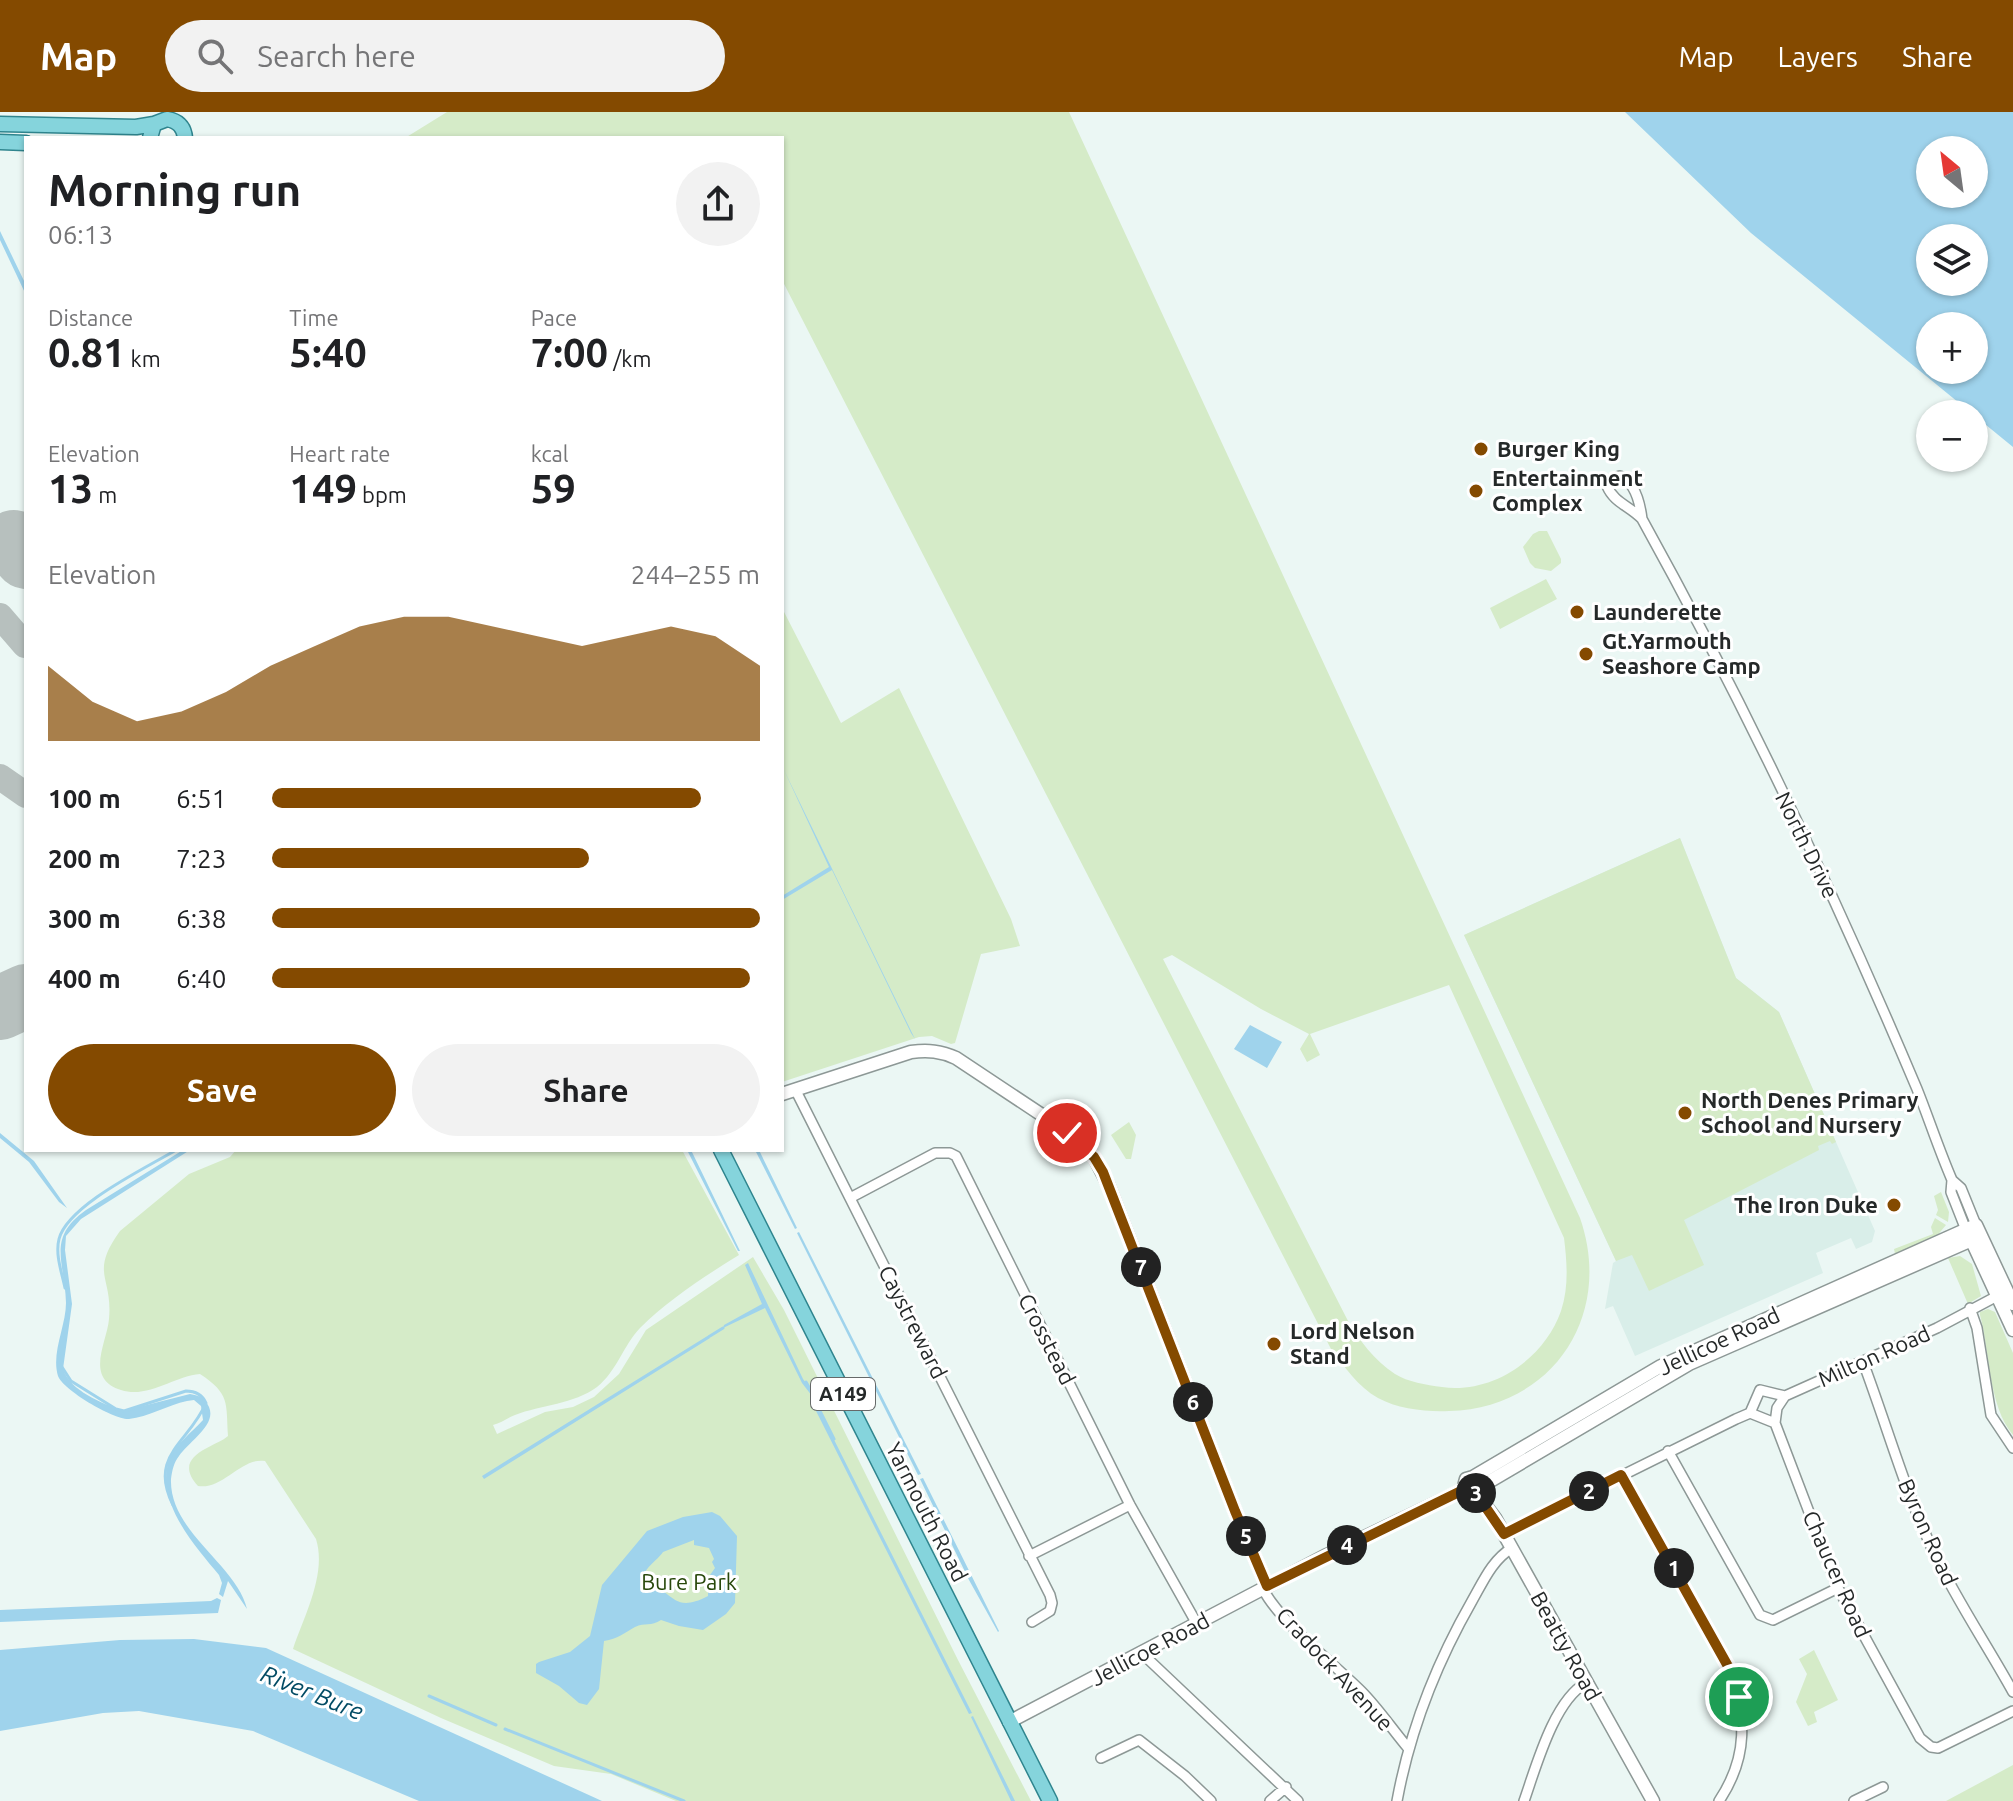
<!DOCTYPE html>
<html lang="en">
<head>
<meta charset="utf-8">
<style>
	body { margin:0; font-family:Ubuntu,sans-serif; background:#f2f2f2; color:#202124; height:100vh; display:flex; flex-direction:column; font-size:30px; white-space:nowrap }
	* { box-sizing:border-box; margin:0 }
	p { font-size:26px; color:#757577 }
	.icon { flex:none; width:44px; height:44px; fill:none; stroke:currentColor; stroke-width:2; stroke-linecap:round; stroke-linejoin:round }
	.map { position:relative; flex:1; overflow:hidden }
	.sheet { position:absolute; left:24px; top:24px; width:760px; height:1016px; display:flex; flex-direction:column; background:#fff; border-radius:0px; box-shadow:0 2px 6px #0004 }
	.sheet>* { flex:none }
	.needle { width:52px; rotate:331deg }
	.controls { position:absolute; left:1916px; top:24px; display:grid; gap:16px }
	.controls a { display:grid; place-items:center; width:72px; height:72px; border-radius:50%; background:#fff; box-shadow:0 2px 6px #0004; font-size:40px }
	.pin { position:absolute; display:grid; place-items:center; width:68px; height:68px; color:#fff; margin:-34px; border:4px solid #fff; border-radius:50%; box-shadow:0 2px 8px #0007 }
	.km { position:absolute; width:40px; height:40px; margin:-20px; border-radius:50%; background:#222; color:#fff; font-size:22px; line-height:40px; text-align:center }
	.round { display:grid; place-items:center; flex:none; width:84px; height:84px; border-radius:42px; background:#f2f2f2 }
	.overview { display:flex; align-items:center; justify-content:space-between; height:136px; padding:0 24px }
	h1 { font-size:44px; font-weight:600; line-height:60px }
	.metrics { display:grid; grid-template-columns:repeat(3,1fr); gap:12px; height:136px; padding:8px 24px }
	.metrics div { display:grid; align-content:center }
	.metrics b { font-size:40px; font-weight:600 }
	.metrics small { font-size:22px; font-weight:400 }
	.metrics p { font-size:22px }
	.chart { height:224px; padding:16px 24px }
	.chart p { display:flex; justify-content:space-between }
	.chart svg { width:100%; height:144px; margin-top:8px; fill:#844a00; opacity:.7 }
	.action { display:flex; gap:16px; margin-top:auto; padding:16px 24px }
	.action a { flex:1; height:92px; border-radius:48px; background:#844a00; color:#fff; font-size:32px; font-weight:600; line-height:92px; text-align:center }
	.action a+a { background:#f2f2f2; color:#202124 }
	ul { padding:0 24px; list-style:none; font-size:26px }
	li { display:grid; grid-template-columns:128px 96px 1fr; align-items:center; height:60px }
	li i { height:20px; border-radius:10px; background:#844a00 }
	header { display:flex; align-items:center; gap:48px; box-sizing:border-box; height:112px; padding:0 40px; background:#844a00; color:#fff }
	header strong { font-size:38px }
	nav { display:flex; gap:44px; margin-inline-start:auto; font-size:28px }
	.search { width:560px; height:72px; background:#f2f2f2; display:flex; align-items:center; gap:20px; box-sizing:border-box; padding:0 28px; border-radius:44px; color:#757577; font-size:30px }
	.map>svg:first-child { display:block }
	.built { fill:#d9eee9 }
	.green { fill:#d5ebc8; fill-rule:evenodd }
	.water { fill:#9fd3ec; fill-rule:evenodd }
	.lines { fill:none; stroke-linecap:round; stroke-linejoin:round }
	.stream { stroke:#9fd3ec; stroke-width:3 }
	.taxiway { stroke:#b7c0be; stroke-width:26 }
	.runway { stroke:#b7c0be; stroke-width:64 }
	.minor-casing { stroke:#8d9896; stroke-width:12 }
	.tertiary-casing { stroke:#8d9896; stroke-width:15 }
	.primary-casing { stroke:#2f858e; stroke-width:17 }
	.minor { stroke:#fff; stroke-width:9 }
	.tertiary { stroke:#fff; stroke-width:12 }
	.primary { stroke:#85d4dc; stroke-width:14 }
	.route-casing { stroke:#fff; stroke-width:16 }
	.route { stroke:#844a00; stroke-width:10 }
	.poi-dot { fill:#844a00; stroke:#fff; stroke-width:3 }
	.labels { text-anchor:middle; stroke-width:6; stroke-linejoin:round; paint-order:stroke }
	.shield { fill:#fff; stroke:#666969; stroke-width:2 }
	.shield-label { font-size:20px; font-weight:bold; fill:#252929 }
	.poi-label { font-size:22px; font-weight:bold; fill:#252929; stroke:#fff; text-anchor:start }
	.street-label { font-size:22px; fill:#252929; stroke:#fff }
	.park-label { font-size:22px; fill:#28480b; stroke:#fff }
	.water-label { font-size:24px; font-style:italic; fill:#024b64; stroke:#fff }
</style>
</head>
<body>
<header>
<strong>Map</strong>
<div class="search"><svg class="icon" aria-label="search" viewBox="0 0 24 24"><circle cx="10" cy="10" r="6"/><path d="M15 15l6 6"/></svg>Search here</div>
<nav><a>Map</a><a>Layers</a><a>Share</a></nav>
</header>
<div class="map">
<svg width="2013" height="1689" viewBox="0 0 2013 1689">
	<rect width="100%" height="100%" fill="#ebf7f4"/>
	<path class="built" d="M1680 726 1736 866 1779 900 1875 1119 1872 1130 1856 1137 1851 1126 1816 1141 1823 1161 1635 1244 1613 1194 1605 1197 1613 1151 1616 1149 1464 823Z"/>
	<path class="green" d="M447 0H1069L1580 1106C1614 1203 1553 1296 1449 1299 1426 1300 1398 1297 1378 1286 1358 1275 1344 1254 1331 1237L782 168V26H405ZM1172 843 1261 897 1309 922 1300 937 1307 950 1320 943 1310 922 1449 873 1564 1126C1567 1150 1569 1175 1561 1199 1544 1247 1493 1282 1442 1275 1426 1273 1408 1270 1395 1262 1374 1248 1359 1228 1347 1207L1163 847Z
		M1539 419H1547L1561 447V451L1551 459 1535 456 1530 451 1523 435 1533 422Z
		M1546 467 1557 487 1500 517 1490 496Z
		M782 496 841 611 899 576 1011 807 1020 834 981 842 955 931 951 932 932 924 919 925 782 970Z
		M1680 726 1736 866 1779 900 1836 1030 1832 1032 1830 1029 1818 1034 1819 1038 1684 1108 1704 1153 1649 1179 1632 1143 1616 1149 1464 823Z
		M1129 1010 1136 1023 1131 1047H1126L1111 1023Z
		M236 1038H682L739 1143C705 1164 668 1188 640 1216 623 1234 617 1259 597 1275 574 1292 541 1293 515 1303 507 1306 501 1311 493 1313L497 1322 545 1300 573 1295 594 1285 619 1262 646 1218 753 1145 784 1198 958 1548 1031 1689H676L611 1662 554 1654 441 1606 293 1537C304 1504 327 1462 316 1427L265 1349C241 1345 223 1378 198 1374 170 1343 216 1335 228 1324 226 1290 230 1282 200 1262 174 1264 148 1287 121 1278 84 1266 107 1231 109 1207 113 1164 89 1162 120 1119L189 1062 230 1045Z
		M1941 1080 1949 1100 1948 1110 1936 1103 1938 1098 1934 1084Z
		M1935 1106 1946 1113 1936 1125 1895 1142 1894 1137 1933 1122 1931 1115Z
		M1960 1144 1972 1152 1981 1184 1968 1192 1948 1146Z
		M1988 1197 1995 1200 2013 1241V1323C1988 1293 1990 1240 1980 1203V1200Z
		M1814 1538 1838 1588 1814 1600 1817 1610 1808 1614 1796 1590 1807 1562 1799 1547Z
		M2013 1653V1689H1946Z"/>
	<path class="water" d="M1625 0H2013V335L1751 121ZM1930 38H1974V82H1930ZM1930 126H1974V170H1930ZM1930 214H1974V258H1930Z
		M0 119 26 173V183L0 128Z
		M783 656 915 927 911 921 832 758 782 788V784L829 755Z
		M1250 913 1282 930 1267 956 1234 937Z
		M0 1021 34 1049 67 1096 59 1090 29 1050 0 1026Z
		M183 1038H190L81 1107 66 1124 65 1138 72 1192 63 1257C70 1279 102 1291 123 1299L190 1282C200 1284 205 1286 209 1295 217 1313 188 1330 179 1344 174 1350 172 1359 171 1367 169 1420 237 1453 247 1497L228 1469 223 1485 219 1482 222 1471 219 1463C195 1434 153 1388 170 1346 177 1331 192 1320 203 1308L201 1294 194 1288 187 1289C168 1293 148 1305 129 1307 114 1308 63 1278 58 1264 51 1241 66 1214 66 1191 65 1150 46 1126 86 1098Z
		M687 1038H691L740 1139H738Z
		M755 1038H759L797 1116 795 1117Z
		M799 1120 921 1362 918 1363 797 1121Z
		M748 1151 803 1267 815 1283 817 1294 972 1601 969 1602 814 1295 812 1284 802 1271 765 1196 723 1216 724 1213 762 1192 745 1153Z
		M709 1223 710 1226 484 1367 482 1364Z
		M923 1366 999 1519 998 1520 969 1468 920 1367Z
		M712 1400 720 1404 737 1424 735 1491 726 1502 703 1518 679 1514 661 1508C651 1515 645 1510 635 1515 624 1521 618 1527 604 1529L599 1577 587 1593 579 1591 559 1574 536 1561V1552L539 1550 570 1540 590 1524 602 1473 647 1419 683 1405ZM694 1428V1433L709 1436 714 1447 712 1450 715 1456 710 1463 716 1476 708 1474V1484C670 1504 674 1475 642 1470 642 1457 657 1449 663 1440Z
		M217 1486 221 1488 218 1501 0 1510V1498L211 1489Z
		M194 1527 266 1536 602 1689H419L253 1619 139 1599 103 1601 0 1619V1538L120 1528Z
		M973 1604 1015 1689H1011L971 1605Z"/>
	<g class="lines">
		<path class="stream" d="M65 1176C62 1161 55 1143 59 1127 68 1093 146 1056 176 1038
			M710 1224 723 1216
			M62 1255 71 1269 116 1297 124 1299 186 1279C194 1279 202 1282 206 1291 189 1331 148 1343 173 1393
			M806 1270 814 1284
			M816 1291 834 1327
			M429 1584 496 1613
			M505 1617 684 1689"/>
		<path class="taxiway" d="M0 504 25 533
			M0 665 26 683"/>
		<path class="runway" d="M14 430 26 445
			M0 896 26 884"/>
		<g class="minor-casing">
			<path id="minor" d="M1642 407C1640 391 1635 370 1620 364L1609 368 1607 374C1614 391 1630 394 1642 407 1744 591 1835 783 1917 977 1929 1007 1939 1038 1952 1068L1961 1076 1976 1113
				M795 977 1050 1483 1052 1491 1050 1499 1032 1510
				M1952 1068 1951 1080 1966 1118
				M850 1086 935 1041H950L956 1044 1130 1393 1197 1512
				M1970 1196 1977 1216 1991 1303 2013 1336
				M1863 1250C1887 1314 1905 1379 1934 1441 1957 1489 1987 1533 2013 1580
				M1785 1284 1777 1296 1775 1311 1838 1476 1920 1626 1931 1635 1938 1636 2013 1599
				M1750 1301 1760 1278 1785 1284 1937 1216 2001 1182
				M1668 1339 1760 1503 1773 1508 1838 1476
				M1621 1363 1729 1556C1746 1605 1749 1644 1719 1689
				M1504 1422 1736 1307 1750 1301 1775 1311
				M1029 1444 1130 1393
				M1263 1477C1279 1509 1334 1552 1361 1579 1378 1596 1392 1617 1408 1636
				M1144 1540 1149 1548 1298 1689
				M1101 1646 1139 1628 1185 1664 1211 1689
				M1270 1689 1286 1675
				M1397 1689C1410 1618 1436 1552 1472 1489 1483 1470 1492 1448 1512 1436
				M1524 1689C1536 1655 1554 1588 1586 1571
				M1854 1689 1883 1675"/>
		</g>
		<g class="tertiary-casing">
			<path id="tertiary" d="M782 982 911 940C928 938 941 939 956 946L1075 1025 1094 1045 1108 1072 1235 1399 1267 1474
				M1969 1123 2013 1218
				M1480 1375 1689 1252 1981 1124
				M1463 1378 1466 1367 1473 1365 1661 1254 1976 1113 2013 1192
				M1476 1381 1495 1406 1653 1689
				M1009 1610 1327 1443 1463 1378"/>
		</g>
		<g class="primary-casing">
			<path id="primary" d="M0 12 136 15 154 12
				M150 26 154 12 167 7C178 9 184 15 185 26
				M0 30 26 31
				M721 1038 1050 1689"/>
		</g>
		<use href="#minor" class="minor"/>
		<use href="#tertiary" class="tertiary"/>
		<use href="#primary" class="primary"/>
	</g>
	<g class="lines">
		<g class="route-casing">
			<path id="route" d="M1067 1021 1094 1045 1103 1060 1235 1399 1267 1474 1463 1378 1468 1382 1476 1381 1504 1422 1621 1363 1729 1556 1739 1585"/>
		</g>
		<use href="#route" class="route"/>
	</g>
	<g class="poi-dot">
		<circle cx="1481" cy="337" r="8"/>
		<circle cx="1476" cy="379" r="8"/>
		<circle cx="1577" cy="500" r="8"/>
		<circle cx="1586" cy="542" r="8"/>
		<circle cx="1685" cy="1001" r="8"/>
		<circle cx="1894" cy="1093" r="8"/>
		<circle cx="1274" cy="1232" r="8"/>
	</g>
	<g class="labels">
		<rect class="shield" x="811" y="1266" width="64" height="32" rx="6"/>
		<g class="shield-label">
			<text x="843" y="1289">A149</text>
		</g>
		<g class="poi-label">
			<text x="1497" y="345">Burger King</text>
			<text x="1492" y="374">Entertainment<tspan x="1492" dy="25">Complex</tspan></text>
			<text x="1593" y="508">Launderette</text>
			<text x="1602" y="537">Gt.Yarmouth<tspan x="1602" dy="25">Seashore Camp</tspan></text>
			<text x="1701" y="996">North Denes Primary<tspan x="1701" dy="25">School and Nursery</tspan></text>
			<text x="1878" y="1101" text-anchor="end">The Iron Duke</text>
			<text x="1290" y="1227">Lord Nelson<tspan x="1290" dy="25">Stand</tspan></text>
		</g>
		<g class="street-label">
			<text transform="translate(1807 733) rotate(64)" y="8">North Drive</text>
			<text transform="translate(913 1210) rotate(63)" y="8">Caystreward</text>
			<text transform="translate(1047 1227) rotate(63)" y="8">Crosstead</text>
			<text transform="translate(1719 1229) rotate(-25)" y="8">Jellicoe Road</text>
			<text transform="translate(1874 1244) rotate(-24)" y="8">Milton Road</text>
			<text transform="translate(927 1400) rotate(63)" y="8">Yarmouth Road</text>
			<text transform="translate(1928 1420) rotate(66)" y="8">Byron Road</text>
			<text transform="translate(1837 1462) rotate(66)" y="8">Chaucer Road</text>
			<text transform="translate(1566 1534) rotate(61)" y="8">Beatty Road</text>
			<text transform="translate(1150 1537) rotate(-28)" y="8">Jellicoe Road</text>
			<text transform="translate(1335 1557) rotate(47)" y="8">Cradock Avenue</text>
		</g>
		<g class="park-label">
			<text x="689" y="1478">Bure Park</text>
		</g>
		<g class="water-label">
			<text transform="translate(312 1581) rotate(22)" y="8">River Bure</text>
		</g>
	</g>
</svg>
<div class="controls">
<a><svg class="needle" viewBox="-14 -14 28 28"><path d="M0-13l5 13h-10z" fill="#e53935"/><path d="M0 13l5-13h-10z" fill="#757577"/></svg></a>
<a><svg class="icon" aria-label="layers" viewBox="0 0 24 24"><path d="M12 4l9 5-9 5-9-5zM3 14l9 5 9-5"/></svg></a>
<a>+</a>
<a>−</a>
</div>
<div class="pin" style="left:1739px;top:1585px;background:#1e9e55"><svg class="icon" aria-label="arrive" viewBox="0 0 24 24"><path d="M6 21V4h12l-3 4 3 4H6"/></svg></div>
<div class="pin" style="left:1067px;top:1021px;background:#d93025"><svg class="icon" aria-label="check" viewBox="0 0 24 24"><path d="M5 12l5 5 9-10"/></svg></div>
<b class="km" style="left:1674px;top:1456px">1</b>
<b class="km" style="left:1589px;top:1379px">2</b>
<b class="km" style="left:1476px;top:1381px">3</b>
<b class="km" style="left:1347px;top:1433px">4</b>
<b class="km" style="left:1246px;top:1424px">5</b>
<b class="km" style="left:1193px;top:1290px">6</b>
<b class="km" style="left:1141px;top:1155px">7</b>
<section class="sheet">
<div class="overview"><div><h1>Morning run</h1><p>06:13</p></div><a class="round"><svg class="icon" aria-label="share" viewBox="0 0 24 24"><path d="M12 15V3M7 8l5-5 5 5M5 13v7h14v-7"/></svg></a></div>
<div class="metrics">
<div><p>Distance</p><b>0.81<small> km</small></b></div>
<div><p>Time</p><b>5:40</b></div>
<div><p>Pace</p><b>7:00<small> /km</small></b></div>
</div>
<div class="metrics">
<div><p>Elevation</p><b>13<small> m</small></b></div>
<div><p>Heart rate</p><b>149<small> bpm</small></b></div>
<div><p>kcal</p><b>59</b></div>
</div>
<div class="chart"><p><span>Elevation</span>244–255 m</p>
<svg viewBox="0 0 160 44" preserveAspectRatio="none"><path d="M0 44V21L10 32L20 38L30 35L40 29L50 21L60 15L70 9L80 6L90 6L100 9L110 12L120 15L130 12L140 9L150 12L160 21V44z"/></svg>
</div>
<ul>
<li><b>100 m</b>6:51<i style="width:88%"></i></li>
<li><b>200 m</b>7:23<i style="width:65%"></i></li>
<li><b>300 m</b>6:38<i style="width:100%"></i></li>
<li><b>400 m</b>6:40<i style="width:98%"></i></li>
</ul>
<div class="action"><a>Save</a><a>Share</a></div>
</section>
</div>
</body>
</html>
